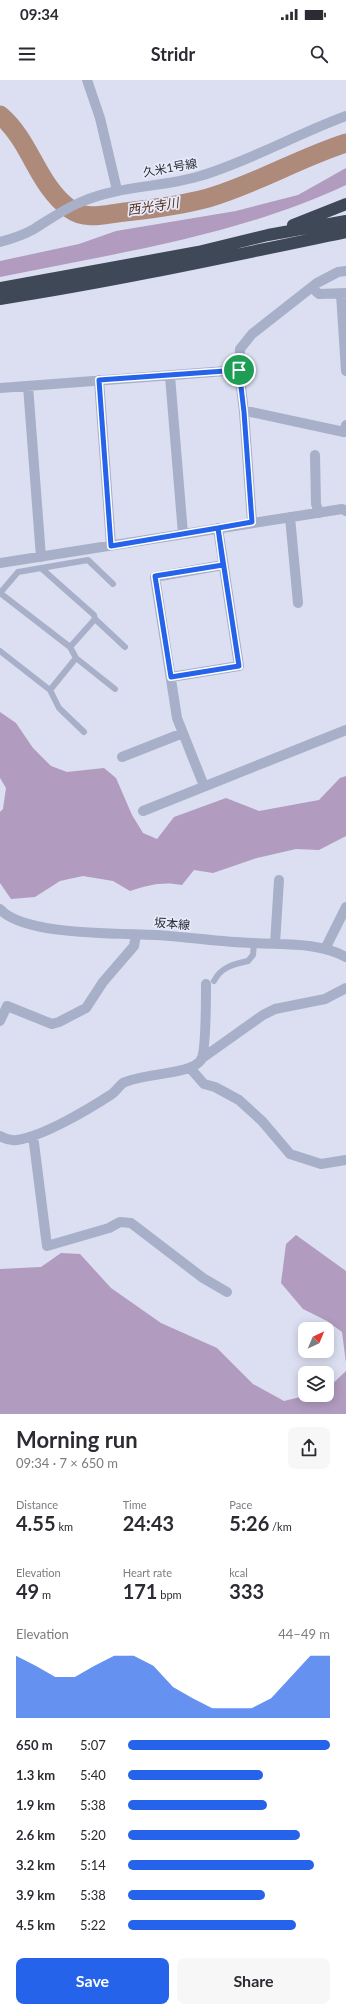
<!DOCTYPE html>
<html lang="en">
<head>
<meta charset="utf-8">
<style>
	body { margin:0; font-family:Lato,"Noto Sans JP",sans-serif; background:#f7f7f7; color:#2b2b33; height:100vh; display:flex; flex-direction:column; font-size:15px; white-space:nowrap }
	* { box-sizing:border-box; margin:0 }
	p { font-size:13px; color:#7c7c81 }
	.icon { flex:none; width:22px; height:22px; fill:none; stroke:currentColor; stroke-width:2; stroke-linecap:round; stroke-linejoin:round }
	.map { position:relative; height:1334px; overflow:hidden }
	.panel { display:flex; flex-direction:column; background:#fff; flex:1 }
	.panel>* { flex:none }
	.needle { width:26px; rotate:44deg }
	.buttons { position:absolute; left:298px; top:1242px; display:grid; gap:8px }
	.buttons a { display:grid; place-items:center; width:36px; height:36px; border-radius:8px; background:#fff; box-shadow:0 2px 10px #0003; font-size:20px }
	.pin { position:absolute; display:grid; place-items:center; width:34px; height:34px; color:#fff; margin:-17px; border:2px solid #fff; border-radius:50%; box-shadow:0 1px 4px #0007 }
	.round { display:grid; place-items:center; flex:none; width:42px; height:42px; border-radius:8px; background:#f7f7f7 }
	.head { display:flex; align-items:center; justify-content:space-between; height:68px; padding:0 16px }
	h1 { font-size:22px; font-weight:700; line-height:30px }
	.metrics { display:grid; grid-template-columns:repeat(3,1fr); gap:6px; height:68px; padding:4px 16px }
	.metrics div { display:grid; align-content:center }
	.metrics b { font-size:20px; font-weight:700 }
	.metrics small { font-size:11px; font-weight:400 }
	.metrics p { font-size:11px }
	.chart { height:112px; padding:8px 16px }
	.chart p { display:flex; justify-content:space-between }
	.chart svg { width:100%; height:72px; margin-top:4px; fill:#2563eb; opacity:.7 }
	.cta { display:flex; gap:8px; margin-top:auto; padding:8px 16px }
	.cta a { flex:1; height:46px; border-radius:8px; background:#2563eb; color:#fff; font-size:16px; font-weight:700; line-height:46px; text-align:center }
	.cta a+a { background:#f7f7f7; color:#2b2b33 }
	ul { padding:0 16px; list-style:none; font-size:13px }
	li { display:grid; grid-template-columns:64px 48px 1fr; align-items:center; height:30px }
	li i { height:10px; border-radius:5px; background:#2563eb }
	.status { display:flex; justify-content:space-between; align-items:center; height:28px; padding:0 20px; background:#fff; direction:ltr }
	.status svg { height:11px; fill:currentColor }
	header { display:flex; justify-content:space-between; align-items:center; height:52px; padding:0 16px; background:#fff; font-size:18px; font-weight:700 }
	.map>svg:first-child { display:block }
	.green { fill:#b19bbf }
	.lines { fill:none; stroke-linecap:round; stroke-linejoin:round }
	.river { stroke:#ad8a7a; stroke-width:19 }
	.service { stroke:#a7b0c8; stroke-width:6 }
	.minor { stroke:#a7b0c8; stroke-width:10 }
	.tertiary { stroke:#a7b0c8; stroke-width:10 }
	.motorway { stroke:#3f4856; stroke-width:12 }
	.route-casing { stroke:#fff; stroke-width:8 }
	.route { stroke:#2563eb; stroke-width:5 }
	.labels { text-anchor:middle; stroke-width:3.5; stroke-linejoin:round; paint-order:stroke }
	.street-label { font-size:12px; fill:#272d35; stroke:#e7eaf9 }
	.water-label { font-size:13px; font-style:italic; fill:#55301e; stroke:#e7eaf9 }
</style>
</head>
<body>
<div class="status"><b>09:34</b><svg viewBox="0 0 49 12"><path d="M0 12V9h3v3zM5 12V6h3v6zM10 12V3h3v9zM15 12V0h3v12zM26 1h20v11H26zM47 4h2v5h-2z"/></svg></div>
<header><svg class="icon" aria-label="menu" viewBox="0 0 24 24"><path d="M4 6h16M4 12h16M4 18h16"/></svg>Stridr<svg class="icon" aria-label="search" viewBox="0 0 24 24"><circle cx="10" cy="10" r="6"/><path d="M15 15l6 6"/></svg></header>
<div class="map">
<svg width="346" height="1334" viewBox="0 0 346 1334">
	<rect width="100%" height="100%" fill="#dbdff1"/>
	<path class="green" d="M346 88V105C237 156 117 173 0 197V181L79 164 116 151 236 131 298 115Z
		M0 632 16 643 33 668 51 686 67 692 104 688 116 698 132 735 143 753 157 759 174 737 226 718 259 731 319 720 340 698 346 696V756L319 770 296 769 257 778 213 793 194 790 182 805C163 801 148 805 130 811L113 801 83 796 60 801 35 817 11 819 0 803V732L3 729 6 708 0 698Z
		M296 1155 346 1191V1283L342 1252 327 1241 303 1229 281 1203 286 1164Z
		M61 1173 80 1174 111 1208 161 1243 217 1268 253 1304 284 1321 308 1315H327V1309L346 1291V1334H0V1189L41 1187Z"/>
	<g class="lines">
		<path class="river" d="M0 35C31 61 37 105 70 129 86 141 106 134 125 132 152 129 182 125 208 118 256 104 299 78 346 63"/>
		<path class="service" d="M41 488 94 535 95 539 125 567
			M0 513 70 567 76 578 115 609
			M0 513 18 492 88 480 113 504
			M70 567 95 539
			M0 571 50 610 59 628 84 652
			M50 610 76 578
			M214 901C221 887 234 884 248 881L253 875 254 863"/>
		<path class="minor" d="M87 0 100 38 117 110
			M312 208 319 214 346 213
			M341 214 346 291
			M170 296 183 454
			M99 300 111 465
			M28 306 41 477
			M0 308 239 290
			M244 332H251L344 352 346 345
			M315 375 316 424 319 433
			M290 437 298 523
			M252 442 244 332 239 290 240 269 252 254 317 203 338 192 346 191
			M0 483 342 429 346 431
			M171 597 239 586 218 448
			M122 677 183 653
			M204 706 177 638 155 497 223 485
			M143 731 346 650
			M0 829C24 856 120 853 156 855 189 857 221 862 253 863 284 865 318 862 346 877
			M275 864 279 800
			M325 869 346 827
			M0 941 7 926 52 944 59 942 86 928 103 902 134 866 136 855
			M201 979 263 935 275 929 325 919 346 908
			M190 988 204 1004 215 1007 239 1020 262 1041 290 1074 321 1084 346 1080
			M0 1056C5 1059 10 1061 17 1060 44 1056 89 1029 112 1014 116 1011 119 1006 123 1003 142 993 191 995 201 980 206 972 206 917 206 904
			M32 1056 34 1063 47 1166 109 1148 120 1142 131 1143 203 1198 227 1212"/>
		<path class="tertiary" d="M0 162C11 159 24 155 34 149 50 139 64 129 81 122 121 105 160 108 200 96 250 81 297 54 346 36"/>
		<path class="motorway" d="M293 145 346 124
			M0 208 198 172 268 155 346 141
			M0 219C116 201 231 176 346 152"/>
	</g>
	<g class="lines">
		<g class="route-casing">
			<path id="route" d="M239 290 99 300 111 466 218 448 223 485 155 496 171 597 239 586 218 448 252 442 244 332 239 290"/>
		</g>
		<use href="#route" class="route"/>
	</g>
	<g class="labels">
		<g class="street-label">
			<text transform="translate(170 88) rotate(-10)" y="4">久米1号線</text>
			<text transform="translate(172 844) rotate(5)" y="4">坂本線</text>
		</g>
		<g class="water-label">
			<text transform="translate(153 126) rotate(-9)" y="5">西光寺川</text>
		</g>
	</g>
</svg>
<div class="buttons">
<a><svg class="needle" viewBox="-14 -14 28 28"><path d="M0-13l5 13h-10z" fill="#e53935"/><path d="M0 13l5-13h-10z" fill="#7c7c81"/></svg></a>
<a><svg class="icon" aria-label="layers" viewBox="0 0 24 24"><path d="M12 4l9 5-9 5-9-5zM3 14l9 5 9-5"/></svg></a>
</div>
<div class="pin" style="left:239px;top:290px;background:#1e9e55"><svg class="icon" aria-label="arrive" viewBox="0 0 24 24"><path d="M6 21V4h12l-3 4 3 4H6"/></svg></div>
</div>
<section class="panel">
<div class="head"><div><h1>Morning run</h1><p>09:34 · 7 × 650 m</p></div><a class="round"><svg class="icon" aria-label="share" viewBox="0 0 24 24"><path d="M12 15V3M7 8l5-5 5 5M5 13v7h14v-7"/></svg></a></div>
<div class="metrics">
<div><p>Distance</p><b>4.55<small> km</small></b></div>
<div><p>Time</p><b>24:43</b></div>
<div><p>Pace</p><b>5:26<small> /km</small></b></div>
</div>
<div class="metrics">
<div><p>Elevation</p><b>49<small> m</small></b></div>
<div><p>Heart rate</p><b>171<small> bpm</small></b></div>
<div><p>kcal</p><b>333</b></div>
</div>
<div class="chart"><p><span>Elevation</span>44–49 m</p>
<svg viewBox="0 0 160 44" preserveAspectRatio="none"><path d="M0 44V6L10 12L20 19L30 19L40 12L50 6L60 6L70 12L80 25L90 32L100 38L110 38L120 38L130 32L140 19L150 6L160 6V44z"/></svg>
</div>
<ul>
<li><b>650 m</b>5:07<i style="width:100%"></i></li>
<li><b>1.3 km</b>5:40<i style="width:67%"></i></li>
<li><b>1.9 km</b>5:38<i style="width:69%"></i></li>
<li><b>2.6 km</b>5:20<i style="width:85%"></i></li>
<li><b>3.2 km</b>5:14<i style="width:92%"></i></li>
<li><b>3.9 km</b>5:38<i style="width:68%"></i></li>
<li><b>4.5 km</b>5:22<i style="width:83%"></i></li>
</ul>
<div class="cta"><a>Save</a><a>Share</a></div>
</section>
</body>
</html>
